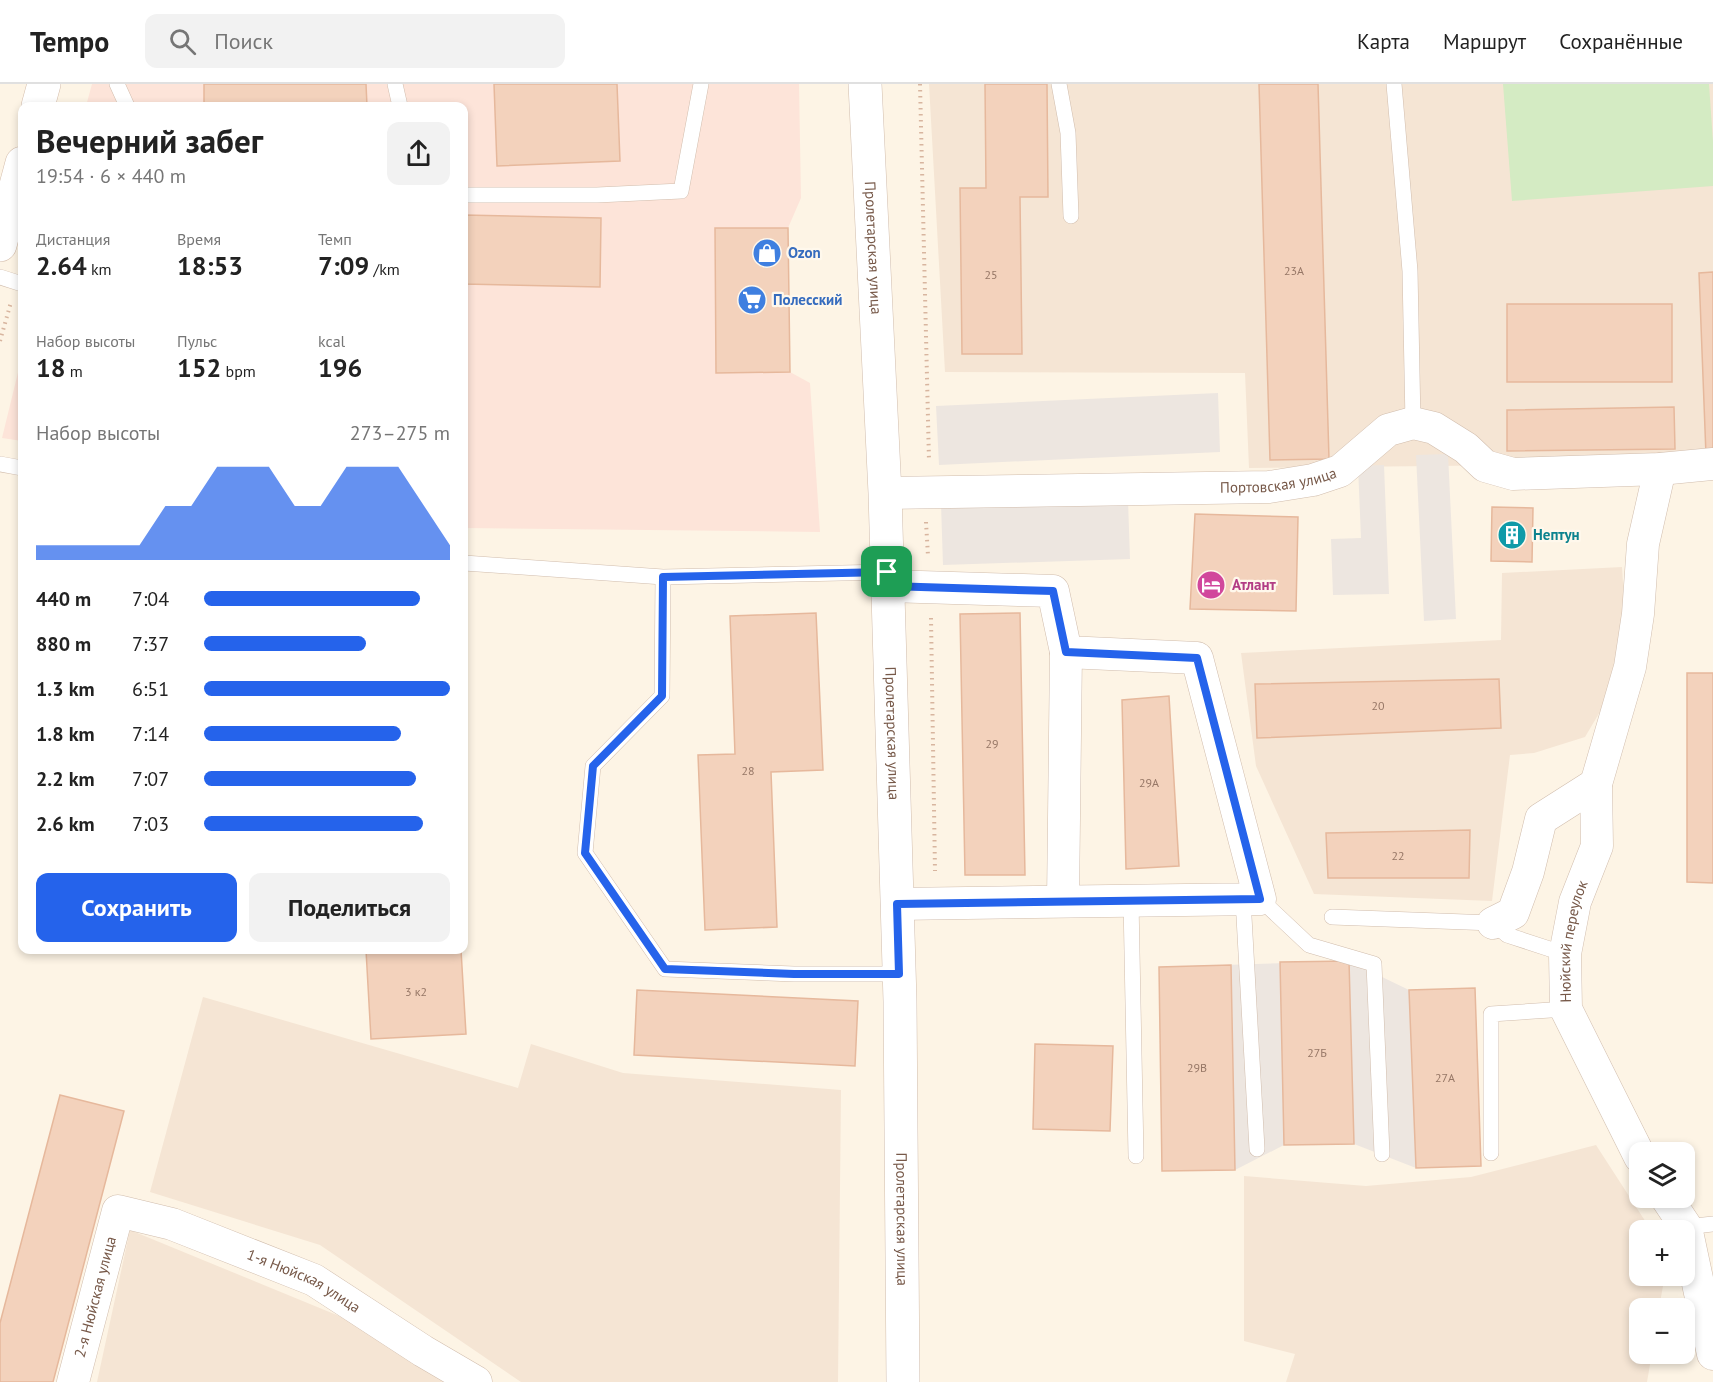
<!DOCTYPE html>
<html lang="ru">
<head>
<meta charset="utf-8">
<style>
	body { margin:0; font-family:"PT Sans",sans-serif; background:#f2f2f2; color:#222; height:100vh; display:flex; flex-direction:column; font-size:22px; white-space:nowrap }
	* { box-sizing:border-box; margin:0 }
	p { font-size:20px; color:#767676 }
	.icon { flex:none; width:33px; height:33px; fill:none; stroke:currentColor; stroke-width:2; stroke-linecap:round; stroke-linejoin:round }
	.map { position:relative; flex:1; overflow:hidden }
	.details { position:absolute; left:18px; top:18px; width:450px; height:852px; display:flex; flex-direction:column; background:#fff; border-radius:12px; box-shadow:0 3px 9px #0003 }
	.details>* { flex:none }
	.controls { position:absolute; left:1629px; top:1058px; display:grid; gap:12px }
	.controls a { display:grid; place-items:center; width:66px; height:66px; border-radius:12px; background:#fff; box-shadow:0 3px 9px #0003; font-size:30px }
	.pin { position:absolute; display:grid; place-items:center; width:51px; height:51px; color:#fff; margin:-26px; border-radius:12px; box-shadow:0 3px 9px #0006 }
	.round { display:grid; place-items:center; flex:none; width:63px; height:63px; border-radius:12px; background:#f2f2f2 }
	.head { display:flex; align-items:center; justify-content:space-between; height:102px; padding:0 18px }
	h1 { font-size:33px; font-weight:700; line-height:45px }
	.figures { display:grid; grid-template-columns:repeat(3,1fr); gap:9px; height:102px; padding:6px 18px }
	.figures div { display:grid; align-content:center }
	.figures b { font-size:26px; font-weight:700 }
	.figures small { font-size:16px; font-weight:400 }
	.figures p { font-size:16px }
	.chart { height:168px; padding:12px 18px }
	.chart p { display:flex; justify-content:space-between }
	.chart svg { width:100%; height:108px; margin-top:6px; fill:#2563eb; opacity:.7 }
	.button { display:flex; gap:12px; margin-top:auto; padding:12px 18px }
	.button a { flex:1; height:69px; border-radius:12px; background:#2563eb; color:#fff; font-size:24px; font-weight:700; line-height:69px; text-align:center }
	.button a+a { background:#f2f2f2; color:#222 }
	ul { padding:0 18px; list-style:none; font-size:20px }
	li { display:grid; grid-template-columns:96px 72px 1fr; align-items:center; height:45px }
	li i { height:15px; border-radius:8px; background:#2563eb }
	header { display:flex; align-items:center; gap:36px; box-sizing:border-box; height:84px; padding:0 30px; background:#fff; border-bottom:2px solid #e0e0e0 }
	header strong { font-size:28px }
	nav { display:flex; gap:33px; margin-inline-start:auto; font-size:21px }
	.search { width:420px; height:54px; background:#f2f2f2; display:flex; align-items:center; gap:15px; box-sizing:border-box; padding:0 21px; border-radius:12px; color:#767676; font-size:22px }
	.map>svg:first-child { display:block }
	.residential { fill:#f5e5d4 }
	.commercial { fill:#fde4d9 }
	.industrial { fill:#ede6e0 }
	.green { fill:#d4ebc3 }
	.building { fill:#f3d2bc; stroke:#e6b89c; stroke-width:1.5 }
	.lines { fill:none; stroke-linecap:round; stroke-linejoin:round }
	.service-casing { stroke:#d1bdad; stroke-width:16 }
	.minor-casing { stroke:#d1bdad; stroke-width:33 }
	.tertiary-casing { stroke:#d1bdad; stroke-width:34 }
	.secondary-casing { stroke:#d4bdab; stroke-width:34 }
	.path { stroke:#d8b59f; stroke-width:4; stroke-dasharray:1.5 4.5; stroke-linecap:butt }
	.service { stroke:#fff; stroke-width:15 }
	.minor { stroke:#fff; stroke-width:32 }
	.tertiary { stroke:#fff; stroke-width:33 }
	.secondary { stroke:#fff; stroke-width:33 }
	.route-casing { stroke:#fff; stroke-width:12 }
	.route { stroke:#2563eb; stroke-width:8 }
	.labels { text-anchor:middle; stroke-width:4.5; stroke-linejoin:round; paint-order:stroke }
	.number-label { font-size:12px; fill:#967766 }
	.street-label { font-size:15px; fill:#775949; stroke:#fff8ec }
	.shop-label { font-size:15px; font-weight:bold; fill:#366cbe; stroke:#fff8ec; text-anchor:start }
	.culture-label { font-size:15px; font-weight:bold; fill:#0d838f; stroke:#fff8ec; text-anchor:start }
	.hotel-label { font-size:15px; font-weight:bold; fill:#b23c85; stroke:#fff8ec; text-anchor:start }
</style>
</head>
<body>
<header>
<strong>Tempo</strong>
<div class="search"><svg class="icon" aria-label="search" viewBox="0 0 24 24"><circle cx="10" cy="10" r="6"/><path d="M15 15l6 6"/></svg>Поиск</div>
<nav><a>Карта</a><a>Маршрут</a><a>Сохранённые</a></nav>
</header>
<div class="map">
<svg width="1713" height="1298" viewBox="0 0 1713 1298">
	<rect width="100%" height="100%" fill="#fdf4e5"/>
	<path class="residential" d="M929 0H1713V379L1249 384 1245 289 945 288Z
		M1622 483 1625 530 1607 616 1585 653 1534 669 1510 671 1492 817 1314 810 1256 682 1241 569 1501 556 1502 489Z
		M203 913 518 1004 531 960 623 989 841 1006 838 1298H521L320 1161 150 1108Z
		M1596 1061 1651 1146H1640V1191H1665L1659 1224H1640V1269H1652L1647 1298H1286L1295 1270 1244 1257V1092L1366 1102 1471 1093Z
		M130 1146 344 1234 444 1298H97Z"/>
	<path class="commercial" d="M92 0H799L801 114 788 144 715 145 716 289 790 288 810 299 820 448 464 444V22H86Z
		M22 272V357L2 354Z"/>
	<path class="industrial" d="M1218 309 1220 368 939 381 936 322Z
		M1448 370 1456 535 1424 537 1416 371Z
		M1384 381 1389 510 1333 511 1331 455 1361 454 1358 382Z
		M1128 416 1130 475 943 481 941 420Z
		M1349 877 1409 906 1475 904 1481 1082 1416 1084 1354 1060 1284 1061 1235 1086 1162 1087 1159 883Z"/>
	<path class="green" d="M1503 0H1709L1713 58V102L1512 117Z"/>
	<path class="building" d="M204 0H366L367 22H204Z
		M494 0H617L620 77 497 82Z
		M985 0H1047L1048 113H1020L1022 270H962L960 104H986Z
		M1259 0H1318L1329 375 1270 376Z
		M464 131 601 134 600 203 464 200Z
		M715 144H788L790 288 716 289Z
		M1713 188V371H1706L1699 189Z
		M1507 220H1672V298H1507Z
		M1674 323 1675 365 1507 367V326Z
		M1492 423 1533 424 1532 478 1491 477Z
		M1195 430 1298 433 1296 527 1190 525Z
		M816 529 823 686 771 688 777 843 705 846 698 671 735 670 730 532Z
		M1020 529 1025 791H965L960 530Z
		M1687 589H1713V799L1687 798Z
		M1499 595 1501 644 1257 654 1255 600Z
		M1169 612 1179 782 1126 785 1122 616Z
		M1470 746 1469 794H1328L1326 749Z
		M366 866H461L466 950 371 955Z
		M1349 877 1354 1060 1284 1061 1280 878Z
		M1231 881 1235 1086 1162 1087 1159 883Z
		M1475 904 1481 1082 1416 1084 1409 906Z
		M637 906 858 917 855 982 634 971Z
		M1035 960 1113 962 1110 1047 1033 1045Z
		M60 1011 124 1027 53 1298H0V1239Z"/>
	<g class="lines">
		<g class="service-casing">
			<path id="service" d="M117 0 127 22
				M395 0 400 22
				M1059 0 1068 49 1071 132
				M1394 0 1410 187 1413 339
				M464 111H597L681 107 701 0
				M0 193 22 200
				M0 380 22 384
				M464 479 663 493 887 488
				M663 493 662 612 593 682 585 769 665 885 794 890H899
				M1243 815 1257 1065
				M1260 815 1309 861 1374 880 1382 1070
				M1131 817 1136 1072
				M1332 833 1493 839 1507 851 1565 870
				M1491 1069V930L1566 925
				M1686 1143 1713 1140"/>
		</g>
		<g class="minor-casing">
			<g id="minor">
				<path id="s1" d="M885 409 1269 403 1313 396 1340 387 1388 346 1413 339 1434 344 1466 364 1485 382 1513 390 1660 385 1713 380"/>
				<path d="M888 502 1053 507 1066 568 1197 574 1260 815 897 820"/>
				<path d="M1063 817 1066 568"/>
				<path d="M1493 839 1513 829 1528 788 1541 735 1596 700"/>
				<path id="s2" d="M1640 1073 1566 925 1565 870 1575 818 1597 762 1596 700 1630 583 1638 530 1643 460 1660 385"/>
				<path d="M1666 1113 1686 1143 1713 1270"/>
				<path id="s3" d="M73 1298 118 1127 172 1140 314 1196 423 1267 476 1298"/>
			</g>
		</g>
		<g class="tertiary-casing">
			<g id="tertiary">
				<path id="s4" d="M865 0 885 409 900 917 903 1298"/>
			</g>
		</g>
		<g class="secondary-casing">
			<path id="secondary" d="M38 22 44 0
				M0 161 22 79"/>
		</g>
		<path class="path" d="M920 0 929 377
			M0 257 11 218
			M926 438 928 472
			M931 534 935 787"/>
		<use href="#service" class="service"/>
		<use href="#minor" class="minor"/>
		<use href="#tertiary" class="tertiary"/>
		<use href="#secondary" class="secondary"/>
	</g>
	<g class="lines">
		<g class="route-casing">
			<path id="route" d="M887 488 888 502 1053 507 1066 568 1197 574 1260 815 897 820 899 890H794L665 885 585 769 593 682 662 612 663 493Z"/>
		</g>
		<use href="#route" class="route"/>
	</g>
	<defs>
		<g id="shop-disc" transform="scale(1.5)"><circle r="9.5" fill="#3f7fe0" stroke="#fff8ec"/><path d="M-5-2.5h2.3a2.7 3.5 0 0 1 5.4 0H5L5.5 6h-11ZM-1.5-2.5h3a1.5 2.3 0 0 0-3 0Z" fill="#fff"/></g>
		<g id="supermarket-disc" transform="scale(1.5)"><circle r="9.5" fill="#3f7fe0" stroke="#fff8ec"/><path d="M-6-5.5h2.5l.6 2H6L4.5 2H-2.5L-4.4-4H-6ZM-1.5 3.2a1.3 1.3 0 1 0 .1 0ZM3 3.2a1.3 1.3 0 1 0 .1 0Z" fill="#fff"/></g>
		<g id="building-disc" transform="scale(1.5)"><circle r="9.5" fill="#0f9aa8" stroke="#fff8ec"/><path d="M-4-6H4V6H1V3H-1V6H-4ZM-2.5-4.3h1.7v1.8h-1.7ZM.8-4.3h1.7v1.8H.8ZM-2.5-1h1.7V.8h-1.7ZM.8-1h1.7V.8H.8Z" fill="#fff"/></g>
		<g id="hotel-disc" transform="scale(1.5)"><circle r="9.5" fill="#d1479c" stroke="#fff8ec"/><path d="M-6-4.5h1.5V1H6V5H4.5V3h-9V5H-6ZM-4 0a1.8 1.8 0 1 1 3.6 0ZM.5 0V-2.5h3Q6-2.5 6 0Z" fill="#fff"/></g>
	</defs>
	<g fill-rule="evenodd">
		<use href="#shop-disc" x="767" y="169"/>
		<use href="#supermarket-disc" x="752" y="216"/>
		<use href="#building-disc" x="1512" y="451"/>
		<use href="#hotel-disc" x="1211" y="501"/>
	</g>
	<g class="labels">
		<g class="number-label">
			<text x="1294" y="191">23А</text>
			<text x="991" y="195">25</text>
			<text x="1378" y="626">20</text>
			<text x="992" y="664">29</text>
			<text x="748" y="691">28</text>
			<text x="1149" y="703">29А</text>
			<text x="1398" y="776">22</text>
			<text x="416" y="912">3 к2</text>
			<text x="1317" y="973">27Б</text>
			<text x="1197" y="988">29В</text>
			<text x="1445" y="998">27А</text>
		</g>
		<g class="street-label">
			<text dy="5" stroke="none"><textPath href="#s4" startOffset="164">Пролетарская улица</textPath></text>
			<text dy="5" stroke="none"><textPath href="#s1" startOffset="394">Портовская улица</textPath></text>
			<text dy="5" stroke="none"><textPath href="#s4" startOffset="650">Пролетарская улица</textPath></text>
			<text dy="5" stroke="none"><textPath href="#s2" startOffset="234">Нюйский переулок</textPath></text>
			<text dy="5" stroke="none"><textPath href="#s4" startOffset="1136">Пролетарская улица</textPath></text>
			<text dy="5" stroke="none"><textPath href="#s3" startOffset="376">1-я Нюйская улица</textPath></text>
			<text dy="5" stroke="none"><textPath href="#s3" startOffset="88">2-я Нюйская улица</textPath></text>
		</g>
		<g class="shop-label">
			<text x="788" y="174">Ozon</text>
			<text x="773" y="221">Полесский</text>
		</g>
		<g class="culture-label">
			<text x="1533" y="456">Нептун</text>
		</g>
		<g class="hotel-label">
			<text x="1232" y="506">Атлант</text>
		</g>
	</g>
</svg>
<div class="controls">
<a><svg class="icon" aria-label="layers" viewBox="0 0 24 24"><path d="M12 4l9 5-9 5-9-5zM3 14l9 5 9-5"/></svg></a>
<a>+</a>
<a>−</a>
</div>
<div class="pin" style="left:887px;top:488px;background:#1e9e55"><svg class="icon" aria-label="arrive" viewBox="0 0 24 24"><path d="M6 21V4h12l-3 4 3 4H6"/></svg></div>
<section class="details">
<div class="head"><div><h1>Вечерний забег</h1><p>19:54 · 6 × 440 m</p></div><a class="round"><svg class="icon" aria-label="share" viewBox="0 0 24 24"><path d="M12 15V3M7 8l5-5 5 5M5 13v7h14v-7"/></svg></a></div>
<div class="figures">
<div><p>Дистанция</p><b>2.64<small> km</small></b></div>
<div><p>Время</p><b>18:53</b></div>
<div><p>Темп</p><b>7:09<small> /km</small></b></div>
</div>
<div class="figures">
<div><p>Набор высоты</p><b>18<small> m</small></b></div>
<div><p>Пульс</p><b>152<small> bpm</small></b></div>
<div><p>kcal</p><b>196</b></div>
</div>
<div class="chart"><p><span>Набор высоты</span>273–275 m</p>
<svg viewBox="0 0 160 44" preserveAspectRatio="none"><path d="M0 44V38L10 38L20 38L30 38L40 38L50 22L60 22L70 6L80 6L90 6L100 22L110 22L120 6L130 6L140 6L150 22L160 38V44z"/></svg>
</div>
<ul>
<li><b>440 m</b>7:04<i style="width:88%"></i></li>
<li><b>880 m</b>7:37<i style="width:66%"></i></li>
<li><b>1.3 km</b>6:51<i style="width:100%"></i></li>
<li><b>1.8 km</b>7:14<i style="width:80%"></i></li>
<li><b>2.2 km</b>7:07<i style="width:86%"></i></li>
<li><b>2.6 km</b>7:03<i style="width:89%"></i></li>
</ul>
<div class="button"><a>Сохранить</a><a>Поделиться</a></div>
</section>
</div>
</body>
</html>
